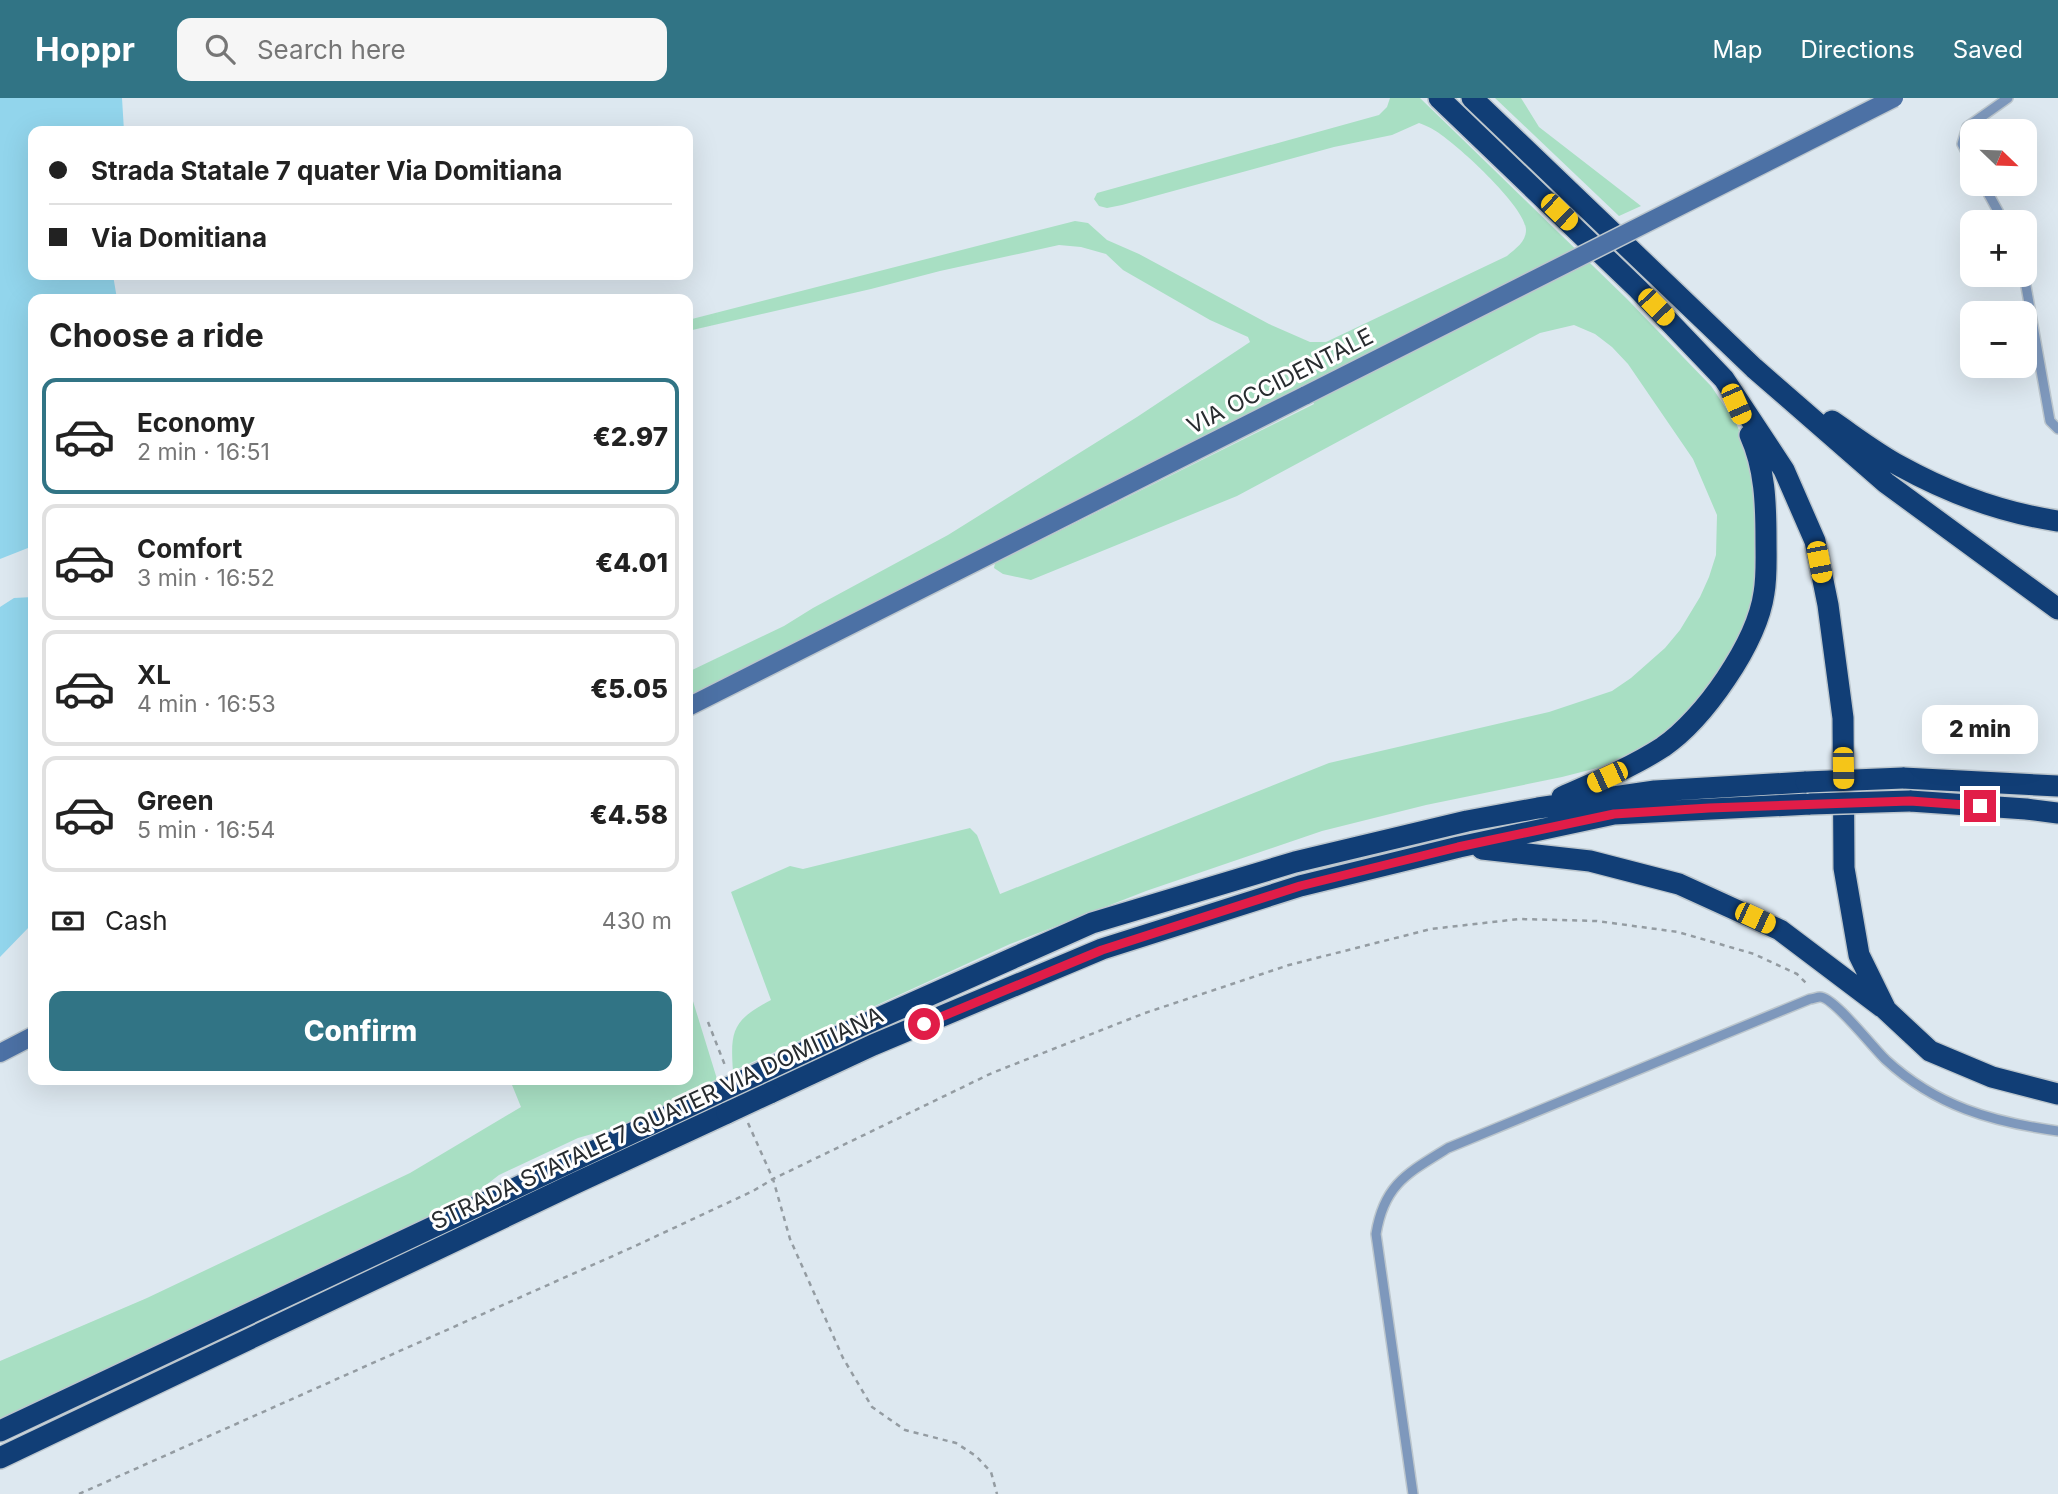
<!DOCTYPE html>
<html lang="en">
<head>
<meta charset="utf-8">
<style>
	:root { --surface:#fff; --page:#f6f6f6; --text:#222; --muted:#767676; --line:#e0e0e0; --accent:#317485 }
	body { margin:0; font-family:Inter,sans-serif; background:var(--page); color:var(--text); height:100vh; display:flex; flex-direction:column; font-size:26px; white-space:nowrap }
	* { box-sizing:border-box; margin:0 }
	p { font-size:23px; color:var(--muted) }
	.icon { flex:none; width:38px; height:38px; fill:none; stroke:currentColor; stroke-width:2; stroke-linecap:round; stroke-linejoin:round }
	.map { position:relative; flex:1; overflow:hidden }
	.panel { position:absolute; left:28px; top:196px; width:665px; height:791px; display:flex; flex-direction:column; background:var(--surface); border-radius:14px; box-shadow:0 7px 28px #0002 }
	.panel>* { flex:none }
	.hud { position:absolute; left:28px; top:28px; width:665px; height:154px; border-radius:14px; box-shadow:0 7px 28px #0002; display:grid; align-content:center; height:154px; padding:0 21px; background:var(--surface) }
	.needle { width:46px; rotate:113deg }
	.buttons { position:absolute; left:1960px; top:21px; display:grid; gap:14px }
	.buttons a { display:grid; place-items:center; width:77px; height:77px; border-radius:14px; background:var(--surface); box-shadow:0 7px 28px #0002; font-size:35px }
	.end { position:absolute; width:32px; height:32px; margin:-16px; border:9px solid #e11d48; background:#fff; box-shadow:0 0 0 4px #fff }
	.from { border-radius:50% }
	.bubble { position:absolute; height:49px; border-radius:14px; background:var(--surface); box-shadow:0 7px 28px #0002; font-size:23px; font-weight:800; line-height:49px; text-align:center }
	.car { position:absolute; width:21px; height:42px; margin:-21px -10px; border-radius:9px; box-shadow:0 0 5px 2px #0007; background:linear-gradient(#f5c518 24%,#345 0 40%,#f5c518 0 76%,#345 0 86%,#f5c518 0) }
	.hud b { display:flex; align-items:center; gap:24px; height:66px; font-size:26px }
	.hud b+b { border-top:2px solid var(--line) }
	.hud i { width:18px; height:18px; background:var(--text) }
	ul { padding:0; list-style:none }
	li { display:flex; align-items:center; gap:21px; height:116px; margin:0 14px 10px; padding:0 7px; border:4px solid var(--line); border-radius:14px }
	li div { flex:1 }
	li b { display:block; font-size:26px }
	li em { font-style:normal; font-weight:800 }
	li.selected { border-color:var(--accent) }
	li>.icon { width:63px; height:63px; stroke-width:1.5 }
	h2 { padding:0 21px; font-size:32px; line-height:84px }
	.pay { display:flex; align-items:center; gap:18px; height:77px; padding:0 21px; font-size:26px }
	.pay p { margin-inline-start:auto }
	.primary-button { display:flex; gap:14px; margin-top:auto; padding:14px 21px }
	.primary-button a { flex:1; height:80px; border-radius:14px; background:var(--accent); color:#fff; font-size:28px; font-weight:800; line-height:80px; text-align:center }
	header { display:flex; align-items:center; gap:42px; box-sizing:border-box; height:98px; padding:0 35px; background:var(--accent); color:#fff }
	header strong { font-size:33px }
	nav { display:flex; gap:38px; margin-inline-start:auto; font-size:24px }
	.search { width:490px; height:63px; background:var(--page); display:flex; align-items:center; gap:18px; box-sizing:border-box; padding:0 24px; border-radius:14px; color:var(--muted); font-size:26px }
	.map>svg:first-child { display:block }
</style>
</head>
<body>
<header>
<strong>Hoppr</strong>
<div class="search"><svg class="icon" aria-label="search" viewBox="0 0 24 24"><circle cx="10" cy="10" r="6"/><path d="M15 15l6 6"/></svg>Search here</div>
<nav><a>Map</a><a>Directions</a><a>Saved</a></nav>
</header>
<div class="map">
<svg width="2058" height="1396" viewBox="0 0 2058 1396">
	<rect width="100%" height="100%" fill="#dde8f0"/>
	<!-- green -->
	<path fill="#a8dfc3" d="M1390 0H1420L1627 201 1711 288 1736 325 1745 346 1757 382 1764 463 1744 540 1687 619 1629 659 1601 669 1562 679 1426 707 1322 733 1146 793 1010 846 733 973C730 932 733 922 771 902L731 794 790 768 803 771 970 730 977 737 1000 796 1329 665 1549 614 1612 593 1631 580 1665 550 1680 532 1700 499 1709 479 1716 457 1717 417 1693 361 1628 266 1612 249 1595 236 1574 227 1540 235 1237 398 1031 482 1003 476 994 470 995 465 1314 306 1306 286 688 603V574L784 528 813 510 948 437 1137 319 1250 244 1248 239 1210 222 1123 172 1106 156 1081 149 1059 147 940 173 871 191 688 233V222L1075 123 1088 125 1107 142 1139 156 1269 226 1310 244H1326L1507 158C1515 151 1526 144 1526 132 1526 109 1455 44 1434 32 1430 29 1424 27 1419 25L1392 37 1334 49 1122 107 1107 110 1099 108 1094 101 1097 95 1379 17 1387 9Z
		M1495 0H1521L1539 29 1641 108 1619 118Z
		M688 887 717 981 627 1026 578 1040 499 1077 473 1097 448 1111 0 1321V1263L147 1200 410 1075 521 1009 510 982H688Z"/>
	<!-- water -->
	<path fill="#92d5ec" d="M0 0H122L124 33H33V177H113L117 201H33V448L0 461Z
		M33 499V822L30 828 0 859V509L14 500Z"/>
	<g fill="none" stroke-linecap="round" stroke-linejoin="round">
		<!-- lane casing -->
		<g stroke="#bcc6cd" stroke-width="12">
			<path id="lane" d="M1972 65 1962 46 1967 29 2008 0
				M1983 86 2004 124
				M2024 177 2050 323 2058 331
				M1413 1396 1376 1136C1384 1086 1408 1075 1448 1050L1810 901C1813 901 1817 899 1820 899 1834 899 1873 950 1886 962 1936 1008 1992 1024 2058 1033"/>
		</g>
		<!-- secondary casing -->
		<g stroke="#bcc6cd" stroke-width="21">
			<path id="secondary" d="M688 609 1306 297
				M0 955 33 938"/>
		</g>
		<!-- highway casing -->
		<g stroke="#bcc6cd" stroke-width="24">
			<path id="highway" d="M1439 0 1638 191 1724 281 1784 372 1815 443 1828 507 1843 620 1844 770 1859 857 1886 912 1930 953 1992 979 2058 996
				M1472 0 1754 270 1886 385 2058 511
				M1832 323C1854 338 1876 355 1900 368 1949 395 2003 415 2058 423
				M1903 680 2058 688
				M1562 699C1596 684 1632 669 1663 649 1704 621 1757 545 1764 495 1767 478 1766 459 1766 442 1766 406 1765 370 1750 337
				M1910 703 2026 711 2058 715
				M1482 751 1590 763 1679 786 1780 832 1882 909
				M762 974 856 930 1092 825 1295 764 1467 723 1538 710 1655 693 1806 684
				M770 995 873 947 1102 851 1300 788 1459 749 1614 716 1810 706
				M0 1333 719 994
				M0 1360 576 1085 727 1015"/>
		</g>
		<!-- path -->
		<path stroke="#949ca2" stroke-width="2.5" stroke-dasharray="5 5" stroke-linecap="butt" d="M708 924 726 970
			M748 1025 773 1081 790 1141 843 1260 872 1309 905 1332 956 1345 976 1358 991 1374 997 1396
			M79 1396 633 1149 753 1093 773 1081 992 975 1145 915 1289 867 1431 831 1519 821 1597 823 1678 834 1754 856 1797 876 1808 887"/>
		<!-- lane -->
		<use href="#lane" stroke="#7e98bc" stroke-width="9"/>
		<!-- secondary -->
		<use href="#secondary" stroke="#4c71a5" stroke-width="18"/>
		<!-- highway -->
		<use href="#highway" stroke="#113e76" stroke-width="21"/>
		<!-- secondary-bridge casing -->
		<g stroke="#bcc6cd" stroke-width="21" stroke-linecap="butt">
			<path id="secondary-bridge" d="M1306 297 1894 0"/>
		</g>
		<!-- highway-bridge casing -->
		<g stroke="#bcc6cd" stroke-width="24" stroke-linecap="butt">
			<path id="highway-bridge" d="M1806 684 1903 680
				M1810 706 1910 703
				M719 994 762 974
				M727 1015 770 995"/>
		</g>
		<!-- secondary-bridge -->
		<use href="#secondary-bridge" stroke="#4c71a5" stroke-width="18"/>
		<!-- highway-bridge -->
		<use href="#highway-bridge" stroke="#113e76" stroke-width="21"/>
	</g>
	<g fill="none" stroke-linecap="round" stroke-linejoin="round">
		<!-- route -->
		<path stroke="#e11d48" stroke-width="9" d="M924 926 1102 852 1300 788 1458 749 1614 716 1709 710 1910 703 1980 708"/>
	</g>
	<g text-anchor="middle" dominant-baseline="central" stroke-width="6" stroke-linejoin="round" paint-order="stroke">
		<!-- street labels -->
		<g font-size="23" fill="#282c2f" stroke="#fff">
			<text transform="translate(1280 283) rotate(-27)">VIA OCCIDENTALE</text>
			<text transform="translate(657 1020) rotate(-25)">STRADA STATALE 7 QUATER VIA DOMITIANA</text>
		</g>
	</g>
</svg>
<div class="buttons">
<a><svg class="needle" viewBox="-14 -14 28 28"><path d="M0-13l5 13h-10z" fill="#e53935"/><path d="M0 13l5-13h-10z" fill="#767676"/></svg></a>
<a>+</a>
<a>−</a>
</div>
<i class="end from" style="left:924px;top:926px"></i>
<i class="end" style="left:1980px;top:708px"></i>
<div class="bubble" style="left:1922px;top:607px;width:116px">2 min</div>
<i class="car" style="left:1559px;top:114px;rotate:134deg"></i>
<i class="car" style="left:1656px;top:209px;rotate:136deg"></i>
<i class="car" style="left:1736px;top:306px;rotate:156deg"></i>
<i class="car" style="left:1819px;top:464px;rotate:169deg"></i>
<i class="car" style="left:1843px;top:670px;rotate:179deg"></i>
<i class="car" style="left:1607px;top:679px;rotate:245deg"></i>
<i class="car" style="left:1755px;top:820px;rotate:115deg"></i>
<div class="hud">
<b><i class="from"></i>Strada Statale 7 quater Via Domitiana</b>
<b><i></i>Via Domitiana</b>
</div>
<section class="panel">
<h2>Choose a ride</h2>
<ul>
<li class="selected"><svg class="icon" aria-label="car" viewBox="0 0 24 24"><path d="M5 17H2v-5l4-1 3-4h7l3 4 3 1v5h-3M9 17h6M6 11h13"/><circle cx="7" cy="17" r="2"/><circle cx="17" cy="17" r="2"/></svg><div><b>Economy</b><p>2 min · 16:51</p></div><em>€2.97</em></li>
<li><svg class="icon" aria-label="car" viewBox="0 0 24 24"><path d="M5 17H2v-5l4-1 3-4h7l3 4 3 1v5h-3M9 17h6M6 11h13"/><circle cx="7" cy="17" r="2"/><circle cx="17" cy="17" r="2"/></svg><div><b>Comfort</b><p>3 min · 16:52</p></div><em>€4.01</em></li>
<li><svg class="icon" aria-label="car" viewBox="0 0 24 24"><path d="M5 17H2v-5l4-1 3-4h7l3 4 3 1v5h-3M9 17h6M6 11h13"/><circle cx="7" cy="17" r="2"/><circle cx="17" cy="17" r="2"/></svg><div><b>XL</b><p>4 min · 16:53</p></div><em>€5.05</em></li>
<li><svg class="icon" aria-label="car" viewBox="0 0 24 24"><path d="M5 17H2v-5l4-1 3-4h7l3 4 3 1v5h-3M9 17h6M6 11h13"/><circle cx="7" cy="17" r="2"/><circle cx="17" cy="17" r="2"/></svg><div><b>Green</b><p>5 min · 16:54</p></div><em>€4.58</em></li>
</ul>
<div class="pay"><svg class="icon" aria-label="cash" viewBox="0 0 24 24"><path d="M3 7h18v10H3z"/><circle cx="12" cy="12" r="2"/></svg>Cash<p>430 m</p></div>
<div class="primary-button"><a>Confirm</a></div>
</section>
</div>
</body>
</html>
